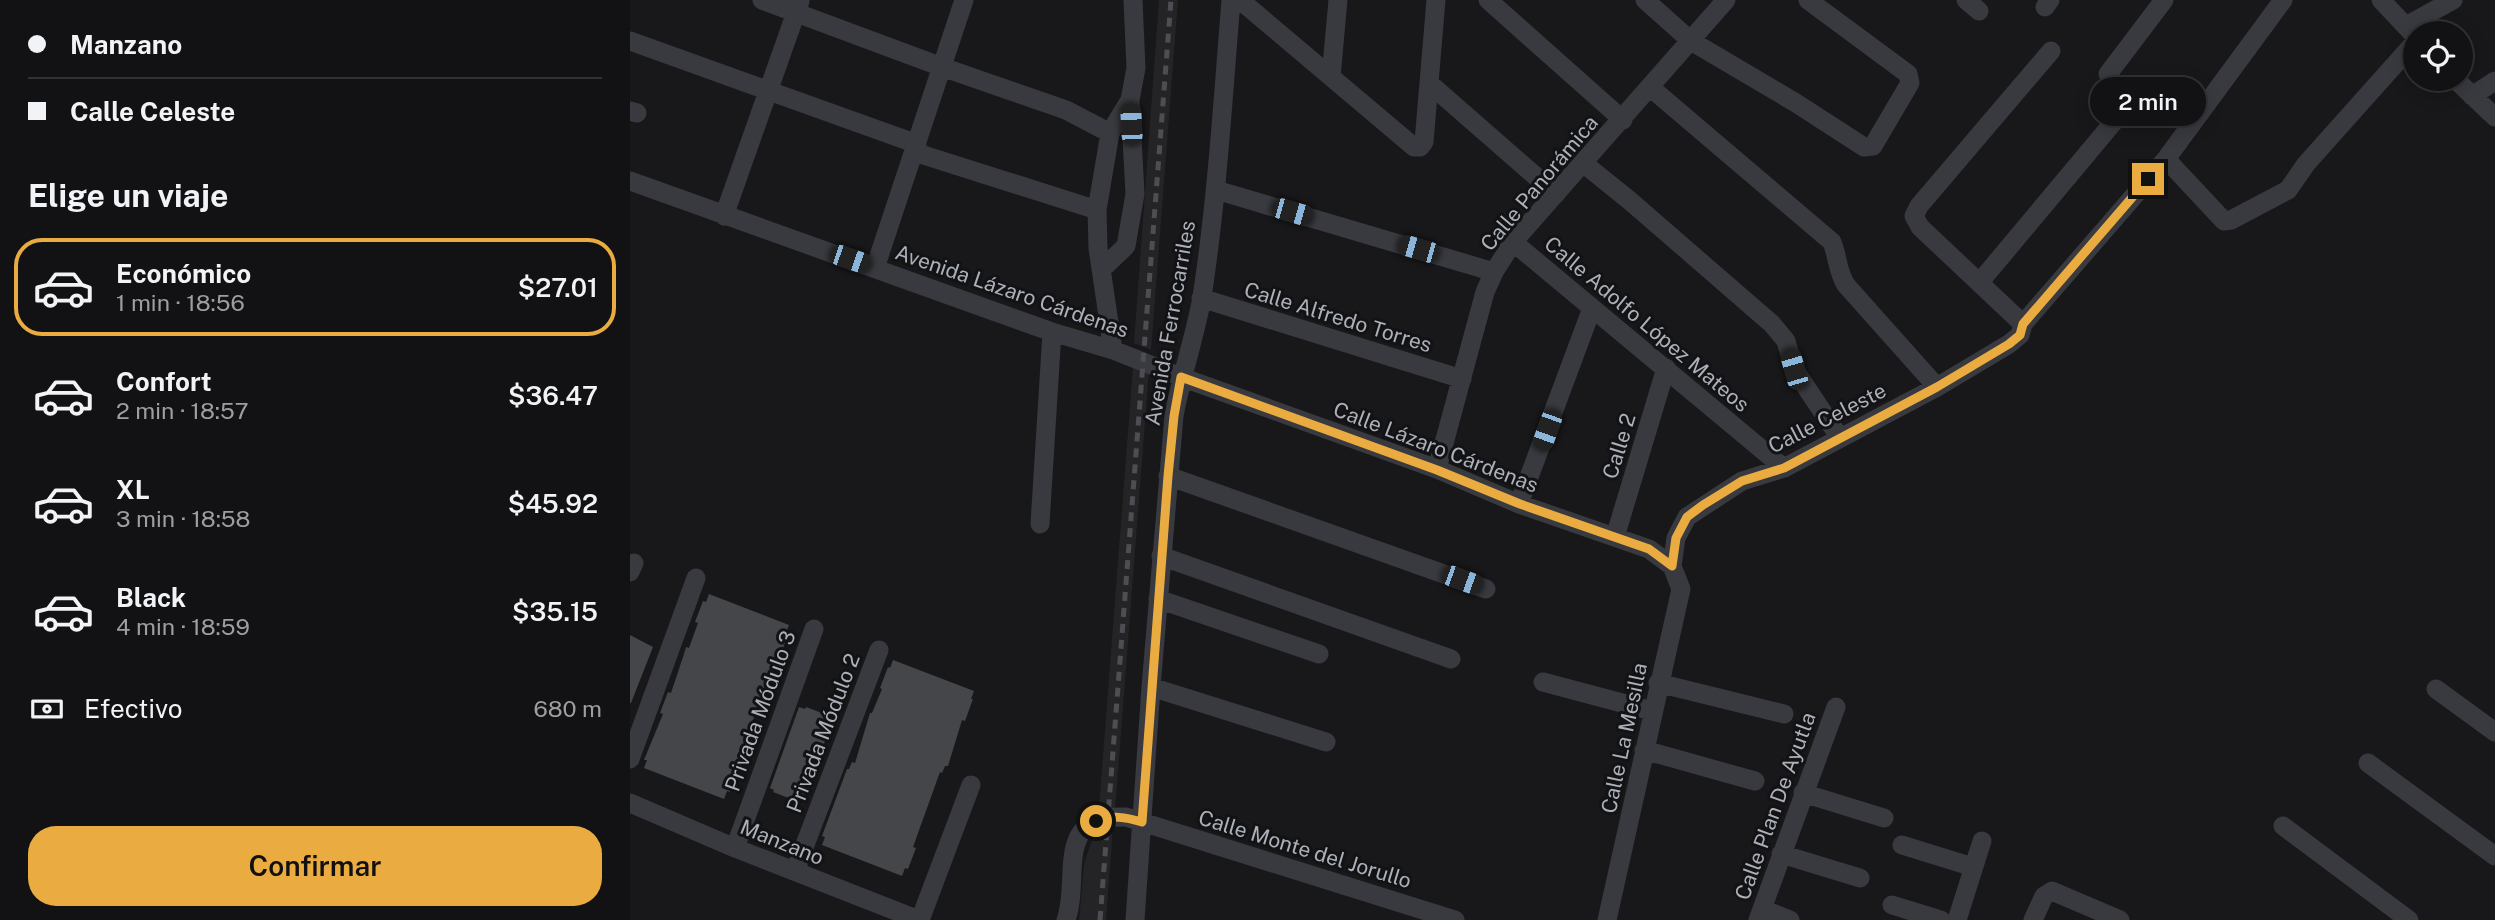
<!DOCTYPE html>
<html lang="es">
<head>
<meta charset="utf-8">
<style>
	:root { --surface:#121214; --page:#1f2022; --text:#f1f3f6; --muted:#9c9ea0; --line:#313234; --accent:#eaac40 }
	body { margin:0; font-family:"Public Sans",sans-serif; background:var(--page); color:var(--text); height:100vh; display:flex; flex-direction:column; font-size:26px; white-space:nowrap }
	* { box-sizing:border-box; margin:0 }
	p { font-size:23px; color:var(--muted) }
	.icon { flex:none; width:38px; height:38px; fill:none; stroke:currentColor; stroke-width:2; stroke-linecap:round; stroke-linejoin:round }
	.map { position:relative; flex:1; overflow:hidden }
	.details { display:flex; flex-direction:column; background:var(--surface); width:630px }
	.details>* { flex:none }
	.guide { display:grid; align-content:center; height:154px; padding:0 28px; background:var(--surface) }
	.controls { position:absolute; left:1773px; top:21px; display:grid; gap:14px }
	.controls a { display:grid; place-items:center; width:70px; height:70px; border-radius:50%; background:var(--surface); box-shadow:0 4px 18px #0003,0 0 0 2px var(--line); font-size:35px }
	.end { position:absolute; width:32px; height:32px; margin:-16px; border:9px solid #eaac40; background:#111; box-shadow:0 0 0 4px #111 }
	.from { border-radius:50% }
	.bubble { position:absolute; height:49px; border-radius:24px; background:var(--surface); box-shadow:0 4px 18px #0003,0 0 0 2px var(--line); font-size:23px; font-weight:600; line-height:49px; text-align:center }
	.car { position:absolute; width:21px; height:42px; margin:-21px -10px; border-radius:9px; box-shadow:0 0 5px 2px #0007; background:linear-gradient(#222 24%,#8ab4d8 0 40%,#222 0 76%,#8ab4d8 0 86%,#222 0) }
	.guide b { display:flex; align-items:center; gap:24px; height:66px; font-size:26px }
	.guide b+b { border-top:2px solid var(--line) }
	.guide i { width:18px; height:18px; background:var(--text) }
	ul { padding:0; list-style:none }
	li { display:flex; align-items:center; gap:21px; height:98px; margin:0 14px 10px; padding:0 14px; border:4px solid transparent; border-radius:28px }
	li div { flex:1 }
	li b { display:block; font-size:26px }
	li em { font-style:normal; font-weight:600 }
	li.selected { border-color:var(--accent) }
	li>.icon { width:63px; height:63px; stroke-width:1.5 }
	h2 { padding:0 28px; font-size:32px; line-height:84px }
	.pay { display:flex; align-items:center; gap:18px; height:77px; padding:0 28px; font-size:26px }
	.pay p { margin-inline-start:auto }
	.action { display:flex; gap:14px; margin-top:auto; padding:14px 28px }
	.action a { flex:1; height:80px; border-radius:28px; background:var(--accent); color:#111; font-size:28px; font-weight:600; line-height:80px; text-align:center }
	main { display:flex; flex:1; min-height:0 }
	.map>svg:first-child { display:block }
</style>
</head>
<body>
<main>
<section class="details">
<div class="guide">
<b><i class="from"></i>Manzano</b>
<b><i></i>Calle Celeste</b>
</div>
<h2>Elige un viaje</h2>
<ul>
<li class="selected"><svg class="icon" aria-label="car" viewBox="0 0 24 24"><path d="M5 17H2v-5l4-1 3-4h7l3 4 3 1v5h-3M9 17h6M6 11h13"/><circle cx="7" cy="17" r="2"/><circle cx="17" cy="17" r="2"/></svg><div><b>Económico</b><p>1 min · 18:56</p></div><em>$27.01</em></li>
<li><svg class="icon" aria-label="car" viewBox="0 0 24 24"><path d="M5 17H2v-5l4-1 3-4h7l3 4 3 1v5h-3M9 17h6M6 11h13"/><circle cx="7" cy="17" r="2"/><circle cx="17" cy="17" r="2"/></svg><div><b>Confort</b><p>2 min · 18:57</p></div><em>$36.47</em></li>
<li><svg class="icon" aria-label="car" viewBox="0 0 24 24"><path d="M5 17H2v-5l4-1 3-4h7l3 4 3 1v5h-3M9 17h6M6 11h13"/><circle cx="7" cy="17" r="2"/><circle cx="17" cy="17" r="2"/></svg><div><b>XL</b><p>3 min · 18:58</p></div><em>$45.92</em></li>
<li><svg class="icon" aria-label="car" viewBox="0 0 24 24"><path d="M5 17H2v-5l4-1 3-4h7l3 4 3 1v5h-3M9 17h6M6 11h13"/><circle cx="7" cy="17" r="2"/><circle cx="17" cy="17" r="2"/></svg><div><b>Black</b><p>4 min · 18:59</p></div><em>$35.15</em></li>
</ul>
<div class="pay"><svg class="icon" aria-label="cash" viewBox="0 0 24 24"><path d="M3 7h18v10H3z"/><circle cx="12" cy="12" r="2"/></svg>Efectivo<p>680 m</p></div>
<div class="action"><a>Confirmar</a></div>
</section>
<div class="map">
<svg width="1865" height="920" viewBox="0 0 1865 920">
	<rect width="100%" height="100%" fill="#18181a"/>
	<!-- built -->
	<path fill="#242427" d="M529 0H548L521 350 504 343Z
		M503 367 519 370 485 810 469 808Z
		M468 822 483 825 476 920H449L454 864Z"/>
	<!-- building -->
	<path fill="#45464a" d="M79 594 159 625 156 633H158L151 655 148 654 139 678 141 679 121 724H123L105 770 108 771 100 792 97 791 94 799 14 768 17 760H14L33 714 30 713 38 692 41 693 54 654 56 647 59 648 68 623 65 622 73 601 76 602Z
		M0 635 23 647 1 703H0Z
		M263 660 344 691 341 699H343L335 721 332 720 318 766H315L312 773 310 772 283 847 286 848 278 869 275 868 272 876 192 845 195 837 192 836 217 769H219L222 762 225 763 240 713H242L252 689 250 688 258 667 260 668Z
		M169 707 175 709 176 707 197 715 196 717 203 720 172 801 165 798 164 800 143 792 144 790 140 788Z"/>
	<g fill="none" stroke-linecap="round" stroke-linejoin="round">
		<!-- minor -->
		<path stroke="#393a3f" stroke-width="19" d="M132 0 312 67 436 110 480 133
			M610 0 784 147H790L794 142 806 0
			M858 0 993 120
			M1015 0 1061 41 1166 103 1234 147 1243 146 1280 83 1278 74 1178 0
			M1336 0 1349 11
			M1751 0 1784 35
			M1415 7 1420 0
			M1776 26 1823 0
			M0 41 287 144
			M1478 74 1534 0
			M701 77 708 0
			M1825 79 1865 117
			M800 84 926 194
			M1021 88 1202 242C1208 257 1207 271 1216 285L1307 387
			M1842 96 1865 81
			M0 111 7 113
			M284 152 467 210
			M1536 159 1594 221 1601 220 1658 190 1676 164 1785 42
			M953 163 999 200 1142 324 1156 341 1164 369 1210 438
			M0 181 422 332 483 350 551 377 807 469 889 504 1019 549 1042 566
			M586 190 864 272
			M94 216 170 1
			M883 242 1154 468
			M245 268 334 0
			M471 270 496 246 505 194 500 100
			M1349 283 1487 118
			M571 298 832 379
			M1393 324 1290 227 1284 216 1289 206 1421 51
			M483 350 468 248 467 210 480 133 500 100 506 68 503 0
			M807 469 855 292 864 272 883 242 1096 0
			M538 476 856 589
			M889 504 962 308
			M410 524 422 332
			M985 537 1036 368
			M531 556 821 659
			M0 572 4 563
			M528 599 689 654
			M913 682 1022 711
			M1028 683 1154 714
			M521 687 696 742
			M1806 689 1865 732
			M1014 750 1125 781
			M0 759 66 578
			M1738 763 1865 856
			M1173 793 1254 818
			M0 803 105 848 289 920
			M1653 826 1779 920
			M1272 845 1343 867
			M105 848 184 629
			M1151 854 1230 878
			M165 871 249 650
			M1262 905 1311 920
			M1132 909 1160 920
			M290 920 341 785
			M436 920C451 879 422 814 496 817L825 920
			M505 920 521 687 544 416C551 376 565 337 572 297 587 199 593 99 601 0
			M977 920 1051 589 1042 566 1046 538 1057 517 1112 481 1154 468 1307 387 1379 344 1390 335 1393 324 1536 159 1653 0
			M1128 920 1206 707
			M1327 920 1352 841
			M1403 920 1414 896 1422 891 1490 920"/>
		<!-- rail -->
		<path stroke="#4c4e54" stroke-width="5" stroke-dasharray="9 7" stroke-linecap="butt" d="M470 920 541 0"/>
	</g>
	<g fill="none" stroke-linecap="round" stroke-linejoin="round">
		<!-- route -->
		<path stroke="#eaac40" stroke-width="9" d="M466 821C483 815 495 817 512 822L538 476 544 416 551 377 807 470 890 504 1019 549 1042 566 1046 538 1057 517 1073 505 1112 481 1154 468 1307 387 1379 344 1390 335 1393 324 1518 179"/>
	</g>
	<g text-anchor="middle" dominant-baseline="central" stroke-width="6" stroke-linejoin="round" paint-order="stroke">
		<!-- street labels -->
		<g font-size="21" fill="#abb0b9" stroke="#131315">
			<text transform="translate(909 183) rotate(-50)">Calle Panorámica</text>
			<text transform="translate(382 291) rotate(19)">Avenida Lázaro Cárdenas</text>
			<text transform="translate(708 317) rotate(17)">Calle Alfredo Torres</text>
			<text transform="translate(540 323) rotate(-80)">Avenida Ferrocarriles</text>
			<text transform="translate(1017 324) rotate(40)">Calle Adolfo López Mateos</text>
			<text transform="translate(1197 418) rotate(-27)">Calle Celeste</text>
			<text transform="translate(989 446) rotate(-73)">Calle 2</text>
			<text transform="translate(806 447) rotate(21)">Calle Lázaro Cárdenas</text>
			<text transform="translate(130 711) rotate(-70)">Privada Módulo 3</text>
			<text transform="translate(193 733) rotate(-69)">Privada Módulo 2</text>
			<text transform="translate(994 738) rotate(-78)">Calle La Mesilla</text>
			<text transform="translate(1145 806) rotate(-70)">Calle Plan De Ayutla</text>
			<text transform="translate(152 842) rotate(22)">Manzano</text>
			<text transform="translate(675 849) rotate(17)">Calle Monte del Jorullo</text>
		</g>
	</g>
</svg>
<div class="controls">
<a><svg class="icon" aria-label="locate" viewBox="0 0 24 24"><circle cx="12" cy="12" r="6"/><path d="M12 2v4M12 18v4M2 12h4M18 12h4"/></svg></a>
</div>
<i class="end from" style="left:466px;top:821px"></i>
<i class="end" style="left:1518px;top:179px"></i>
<div class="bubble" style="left:1460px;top:77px;width:116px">2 min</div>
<i class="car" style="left:501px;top:124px;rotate:357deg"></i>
<i class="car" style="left:662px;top:212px;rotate:106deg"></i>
<i class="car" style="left:788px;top:249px;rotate:286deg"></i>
<i class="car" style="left:220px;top:259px;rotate:109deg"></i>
<i class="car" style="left:1164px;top:369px;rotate:344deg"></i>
<i class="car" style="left:917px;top:430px;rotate:200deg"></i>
<i class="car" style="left:832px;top:580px;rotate:110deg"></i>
</div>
</main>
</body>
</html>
